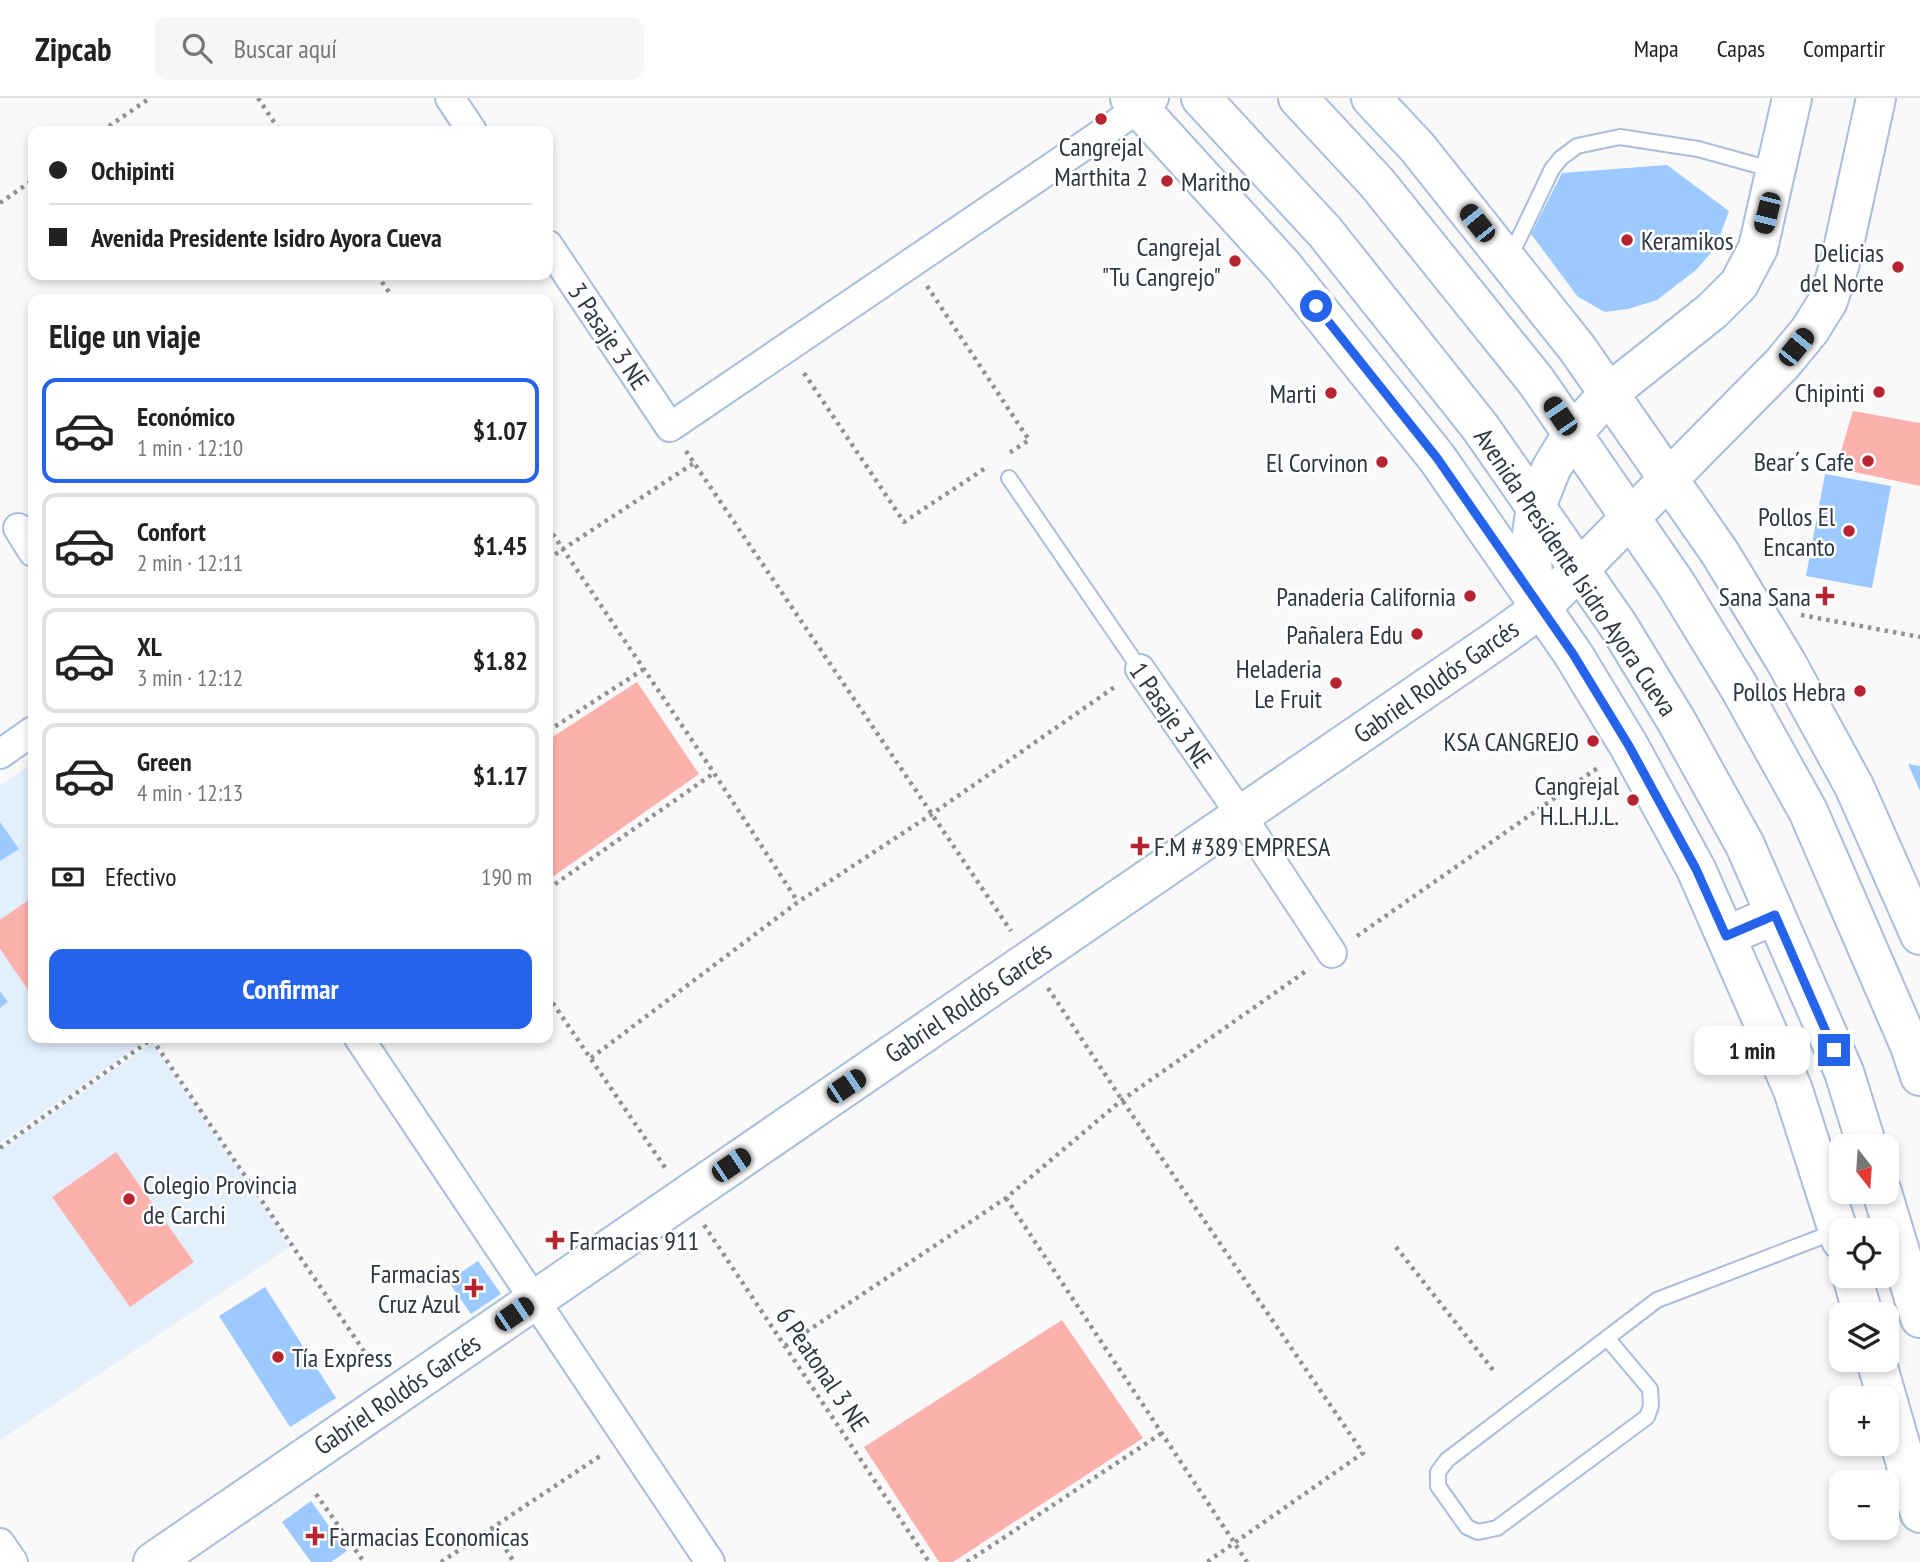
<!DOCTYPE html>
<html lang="es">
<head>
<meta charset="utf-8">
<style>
	:root { --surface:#fff; --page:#f6f6f6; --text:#222; --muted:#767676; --line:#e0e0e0; --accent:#2563eb }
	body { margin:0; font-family:"PT Sans Narrow",sans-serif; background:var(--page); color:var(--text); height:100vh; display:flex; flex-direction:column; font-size:26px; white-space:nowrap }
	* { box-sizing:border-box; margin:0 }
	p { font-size:23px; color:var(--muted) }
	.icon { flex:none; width:38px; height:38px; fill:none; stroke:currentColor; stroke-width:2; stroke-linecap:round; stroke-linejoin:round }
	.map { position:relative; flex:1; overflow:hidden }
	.drawer { position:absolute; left:28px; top:196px; width:525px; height:749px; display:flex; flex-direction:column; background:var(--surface); border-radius:14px; box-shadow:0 4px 10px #0003 }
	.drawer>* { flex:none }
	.banner { position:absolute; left:28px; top:28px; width:525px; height:154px; border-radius:14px; box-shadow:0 4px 10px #0003; display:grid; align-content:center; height:154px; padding:0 21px; background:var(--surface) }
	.needle { width:46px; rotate:163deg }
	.buttons { position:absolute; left:1829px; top:1036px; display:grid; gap:14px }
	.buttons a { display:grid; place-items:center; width:70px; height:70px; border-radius:14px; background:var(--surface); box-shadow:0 4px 10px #0003; font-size:35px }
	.end { position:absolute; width:32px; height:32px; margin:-16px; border:9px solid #2563eb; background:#fff; box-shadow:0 0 0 4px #fff }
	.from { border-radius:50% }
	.bubble { position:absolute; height:49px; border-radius:14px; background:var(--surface); box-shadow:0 4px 10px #0003; font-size:23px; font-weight:800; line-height:49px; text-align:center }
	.car { position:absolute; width:21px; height:42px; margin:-21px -10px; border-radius:9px; box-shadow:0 0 5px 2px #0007; background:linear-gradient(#222 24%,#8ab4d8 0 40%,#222 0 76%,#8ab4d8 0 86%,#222 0) }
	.banner b { display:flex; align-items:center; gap:24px; height:66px; font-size:26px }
	.banner b+b { border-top:2px solid var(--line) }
	.banner i { width:18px; height:18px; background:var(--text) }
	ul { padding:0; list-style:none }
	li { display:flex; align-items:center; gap:21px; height:105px; margin:0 14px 10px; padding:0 7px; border:4px solid var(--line); border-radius:14px }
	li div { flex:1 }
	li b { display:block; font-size:26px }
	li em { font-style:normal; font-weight:800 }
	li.on { border-color:var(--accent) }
	li>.icon { width:63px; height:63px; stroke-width:1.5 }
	h2 { padding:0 21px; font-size:32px; line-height:84px }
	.pay { display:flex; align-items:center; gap:18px; height:77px; padding:0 21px; font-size:26px }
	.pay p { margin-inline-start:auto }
	.primary-button { display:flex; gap:14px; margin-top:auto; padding:14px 21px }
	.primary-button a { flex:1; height:80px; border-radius:14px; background:var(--accent); color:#fff; font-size:28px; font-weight:800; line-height:80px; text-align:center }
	header { display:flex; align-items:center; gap:42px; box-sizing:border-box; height:98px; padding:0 35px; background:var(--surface); border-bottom:2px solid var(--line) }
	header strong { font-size:33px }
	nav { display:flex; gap:38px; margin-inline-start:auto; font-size:24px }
	.search { width:490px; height:63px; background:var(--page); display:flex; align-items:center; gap:18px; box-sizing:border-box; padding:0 24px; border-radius:14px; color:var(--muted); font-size:26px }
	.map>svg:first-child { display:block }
</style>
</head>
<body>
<header>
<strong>Zipcab</strong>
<div class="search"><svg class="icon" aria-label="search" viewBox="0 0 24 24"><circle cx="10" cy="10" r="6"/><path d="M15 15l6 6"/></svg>Buscar aquí</div>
<nav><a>Mapa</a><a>Capas</a><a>Compartir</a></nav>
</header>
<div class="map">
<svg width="1920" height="1464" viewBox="0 0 1920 1464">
	<rect width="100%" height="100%" fill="#f9f9f9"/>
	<!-- built -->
	<path fill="#e4effd" d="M33 664V940H149L0 1045V688Z
		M152 945 290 1149 0 1342V1053Z"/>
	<!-- green -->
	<path fill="#fcb1ad" d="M1853 313 1920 325V388L1836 370Z
		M637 584 699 676 548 782V642Z
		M33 799V899L0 851V822Z
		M116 1054 194 1164 130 1209 52 1099Z
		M1062 1222 1143 1340 953 1464H939L864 1349Z"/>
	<!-- building -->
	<path fill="#9cc9ff" d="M1667 67 1729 113 1716 149 1696 172 1657 202 1628 211 1605 214 1578 199 1531 136 1562 75Z
		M1825 376 1891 388 1872 490 1806 478Z
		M1908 666 1920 668V693Z
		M0 724 19 751 0 763Z
		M0 893 8 904 0 910Z
		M478 1163 501 1196 471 1216 448 1183Z
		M265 1189 336 1300 290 1329 219 1218Z
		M311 1403 347 1453 331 1464H311L282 1424Z"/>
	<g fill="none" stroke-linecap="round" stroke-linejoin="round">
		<!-- lane casing -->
		<g stroke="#a8beda" stroke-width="18">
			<path id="lane" d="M1510 159 1552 71 1561 60 1577 48 1620 39 1698 51 1774 72
				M1009 380 1140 571
				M1607 1240 1650 1291 1651 1308 1647 1319 1497 1430 1478 1434 1467 1429 1438 1388V1374L1447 1362 1657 1202 1837 1133"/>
		</g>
		<!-- street casing -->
		<g stroke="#a8beda" stroke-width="32">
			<path id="street" d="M450 0 472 33
				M548 147 670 329 1154 0
				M18 430 33 454
				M1140 571 1241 717 1332 855
				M0 656 33 633
				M359 940 710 1464
				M0 1445 13 1464"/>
		</g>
		<!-- secondary casing -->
		<g stroke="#a8beda" stroke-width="42">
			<path id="secondary" d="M1130 0 1283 168 1437 360 1573 556 1629 648 1696 771 1793 992 1841 1142
				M1371 0 1417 49 1577 250 1720 455 1786 564 1854 688 1920 837
				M1539 501 1533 478 1531 442 1536 409 1551 371 1572 336 1609 295 1712 213 1739 186 1758 150 1792 0
				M1852 1178 1863 1216
				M1876 1262 1920 1415
				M153 1464 1498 541 1541 510 1782 266 1810 232 1828 203 1840 165 1876 0"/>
		</g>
		<!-- primary casing -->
		<g stroke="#a8beda" stroke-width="42">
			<path id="primary" d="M1201 0 1325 134 1480 329 1618 527 1677 624 1745 747 1844 974 1867 1048
				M1298 0 1377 85 1536 283 1676 486 1739 589 1808 713 1910 948 1920 978
				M1726 838 1775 817
				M1882 1094 1920 1220"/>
		</g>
		<!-- path -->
		<path stroke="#8e9399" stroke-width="4.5" stroke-dasharray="3.5 5" stroke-linecap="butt" d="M258 0 280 33
			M102 33 150 0
			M0 105 33 82
			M377 177 394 201
			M927 188 1029 342 1006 357
			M384 201 390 197
			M804 275 904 424 987 369
			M686 353 1011 833
			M548 429 714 675 798 804
			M548 461 694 365
			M1801 517 1920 539
			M548 633 644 571
			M548 791 714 675
			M1357 838 1599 669
			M1048 890 1122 1002 1363 1355 1207 1464
			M548 898 666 1071
			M152 941 374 1268
			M591 960 798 804 932 716 1116 588
			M0 1050 153 940
			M1006 1100 1247 1464
			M704 1127 929 1464
			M1396 1149 1493 1272
			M785 1248 1006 1100 1122 1002 1309 871
			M316 1396 364 1464
			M492 1430 514 1464
			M441 1464 603 1356
			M967 1464 1162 1335"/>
		<!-- lane -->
		<use href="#lane" stroke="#fff" stroke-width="14"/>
		<!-- street -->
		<use href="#street" stroke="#fff" stroke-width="28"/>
		<!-- secondary -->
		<use href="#secondary" stroke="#fff" stroke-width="38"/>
		<!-- primary -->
		<use href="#primary" stroke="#fff" stroke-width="38"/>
	</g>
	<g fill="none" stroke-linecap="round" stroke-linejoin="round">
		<!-- route -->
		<path stroke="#2563eb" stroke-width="9" d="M1316 208 1437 360 1573 556 1629 648 1696 771 1726 838 1775 817 1834 952"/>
	</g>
	<!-- markers -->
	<g fill="#b52430" stroke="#fff" stroke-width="2.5">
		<circle cx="1101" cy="21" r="7"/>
		<circle cx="1167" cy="83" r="7"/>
		<circle cx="1627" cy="142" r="7"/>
		<circle cx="1235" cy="163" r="7"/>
		<circle cx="1898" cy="169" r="7"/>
		<circle cx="1879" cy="294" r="7"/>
		<circle cx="1331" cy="295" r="7"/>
		<circle cx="1868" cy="363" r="7"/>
		<circle cx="1382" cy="364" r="7"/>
		<circle cx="1849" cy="433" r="7"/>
		<circle cx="1470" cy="498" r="7"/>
		<path d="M1821.5 487.5h7v7h7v7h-7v7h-7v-7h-7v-7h7z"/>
		<circle cx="1417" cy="536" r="7"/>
		<circle cx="1336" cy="585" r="7"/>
		<circle cx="1860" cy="593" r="7"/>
		<circle cx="1593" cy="643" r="7"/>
		<circle cx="1633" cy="702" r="7"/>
		<path d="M1136.5 737.5h7v7h7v7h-7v7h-7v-7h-7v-7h7z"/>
		<circle cx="129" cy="1101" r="7"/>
		<path d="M551.5 1131.5h7v7h7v7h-7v7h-7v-7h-7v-7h7z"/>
		<path d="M470.5 1179.5h7v7h7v7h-7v7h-7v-7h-7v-7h7z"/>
		<circle cx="278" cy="1259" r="7"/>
		<path d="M311.5 1427.5h7v7h7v7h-7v7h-7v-7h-7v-7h7z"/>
	</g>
	<g text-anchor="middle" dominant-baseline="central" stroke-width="5" stroke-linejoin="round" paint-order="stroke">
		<!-- poi labels -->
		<g font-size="26" fill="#2e3742" stroke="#fff" text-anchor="end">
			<text x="1101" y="48" text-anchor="middle">Cangrejal<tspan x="1101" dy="30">Marthita 2</tspan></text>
			<text x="1181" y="83" text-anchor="start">Maritho</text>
			<text x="1641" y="142" text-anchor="start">Keramikos</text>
			<text x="1221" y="148">Cangrejal<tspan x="1221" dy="30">"Tu Cangrejo"</tspan></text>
			<text x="1884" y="154">Delicias<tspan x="1884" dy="30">del Norte</tspan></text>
			<text x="1865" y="294">Chipinti</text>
			<text x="1317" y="295">Marti</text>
			<text x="1854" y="363">Bear´s Cafe</text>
			<text x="1368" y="364">El Corvinon</text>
			<text x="1835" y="418">Pollos El<tspan x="1835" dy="30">Encanto</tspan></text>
			<text x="1456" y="498">Panaderia California</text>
			<text x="1811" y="498">Sana Sana</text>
			<text x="1403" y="536">Pañalera Edu</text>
			<text x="1322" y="570">Heladeria<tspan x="1322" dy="30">Le Fruit</tspan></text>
			<text x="1846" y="593">Pollos Hebra</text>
			<text x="1579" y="643">KSA CANGREJO</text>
			<text x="1619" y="687">Cangrejal<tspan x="1619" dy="30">H.L.H.J.L.</tspan></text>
			<text x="1154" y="748" text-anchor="start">F.M #389 EMPRESA</text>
			<text x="143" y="1086" text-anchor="start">Colegio Provincia<tspan x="143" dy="30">de Carchi</tspan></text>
			<text x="569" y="1142" text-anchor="start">Farmacias 911</text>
			<text x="460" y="1175">Farmacias<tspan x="460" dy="30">Cruz Azul</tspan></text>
			<text x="292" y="1259" text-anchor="start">Tía Express</text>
			<text x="329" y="1438" text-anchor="start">Farmacias Economicas</text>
		</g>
		<!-- street labels -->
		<g font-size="26" fill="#2e3742" stroke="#fff">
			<text transform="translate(609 238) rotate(56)">3 Pasaje 3 NE</text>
			<text transform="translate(1576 474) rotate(56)">Avenida Presidente Isidro Ayora Cueva</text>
			<text transform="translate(1436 583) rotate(-35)">Gabriel Roldós Garcés</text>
			<text transform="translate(1171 617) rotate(55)">1 Pasaje 3 NE</text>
			<text transform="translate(968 904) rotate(-34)">Gabriel Roldós Garcés</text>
			<text transform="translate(823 1271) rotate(56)">6 Peatonal 3 NE</text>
			<text transform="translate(397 1296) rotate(-34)">Gabriel Roldós Garcés</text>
		</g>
	</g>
</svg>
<div class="buttons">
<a><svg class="needle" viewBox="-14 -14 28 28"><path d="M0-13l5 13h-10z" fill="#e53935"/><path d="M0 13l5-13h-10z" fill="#767676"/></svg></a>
<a><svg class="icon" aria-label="locate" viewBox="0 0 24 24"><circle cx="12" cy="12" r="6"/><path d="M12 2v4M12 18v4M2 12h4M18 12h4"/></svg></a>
<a><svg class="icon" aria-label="layers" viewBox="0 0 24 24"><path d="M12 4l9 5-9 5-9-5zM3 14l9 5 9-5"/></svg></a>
<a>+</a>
<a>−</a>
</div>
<i class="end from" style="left:1316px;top:208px"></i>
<i class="end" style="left:1834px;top:952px"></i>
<div class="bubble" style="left:1694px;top:928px;width:116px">1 min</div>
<i class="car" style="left:1767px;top:115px;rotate:194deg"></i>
<i class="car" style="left:1477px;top:125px;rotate:321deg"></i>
<i class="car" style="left:1796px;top:249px;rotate:39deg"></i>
<i class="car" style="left:1560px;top:318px;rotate:326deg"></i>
<i class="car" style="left:846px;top:988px;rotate:56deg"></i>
<i class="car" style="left:731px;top:1067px;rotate:56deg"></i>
<i class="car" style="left:514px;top:1216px;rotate:56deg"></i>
<div class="banner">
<b><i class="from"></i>Ochipinti</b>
<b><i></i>Avenida Presidente Isidro Ayora Cueva</b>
</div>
<section class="drawer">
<h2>Elige un viaje</h2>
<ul>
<li class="on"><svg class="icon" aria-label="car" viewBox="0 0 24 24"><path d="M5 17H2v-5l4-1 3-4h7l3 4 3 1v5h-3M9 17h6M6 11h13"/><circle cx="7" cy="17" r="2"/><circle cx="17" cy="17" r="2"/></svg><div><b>Económico</b><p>1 min · 12:10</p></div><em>$1.07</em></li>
<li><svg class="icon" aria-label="car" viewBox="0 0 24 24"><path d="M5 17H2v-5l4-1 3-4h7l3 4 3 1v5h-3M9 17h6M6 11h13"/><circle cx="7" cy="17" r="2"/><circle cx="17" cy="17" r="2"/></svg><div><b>Confort</b><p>2 min · 12:11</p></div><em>$1.45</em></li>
<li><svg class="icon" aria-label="car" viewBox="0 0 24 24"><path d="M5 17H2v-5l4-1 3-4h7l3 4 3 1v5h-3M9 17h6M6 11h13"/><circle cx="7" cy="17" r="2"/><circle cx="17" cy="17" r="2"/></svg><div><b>XL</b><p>3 min · 12:12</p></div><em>$1.82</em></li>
<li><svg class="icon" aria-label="car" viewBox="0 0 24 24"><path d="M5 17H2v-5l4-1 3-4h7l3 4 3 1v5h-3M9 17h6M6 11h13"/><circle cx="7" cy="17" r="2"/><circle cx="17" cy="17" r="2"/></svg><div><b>Green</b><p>4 min · 12:13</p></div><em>$1.17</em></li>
</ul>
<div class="pay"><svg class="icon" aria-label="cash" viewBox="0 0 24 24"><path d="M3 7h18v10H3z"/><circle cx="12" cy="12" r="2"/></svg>Efectivo<p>190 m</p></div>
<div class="primary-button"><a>Confirmar</a></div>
</section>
</div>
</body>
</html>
